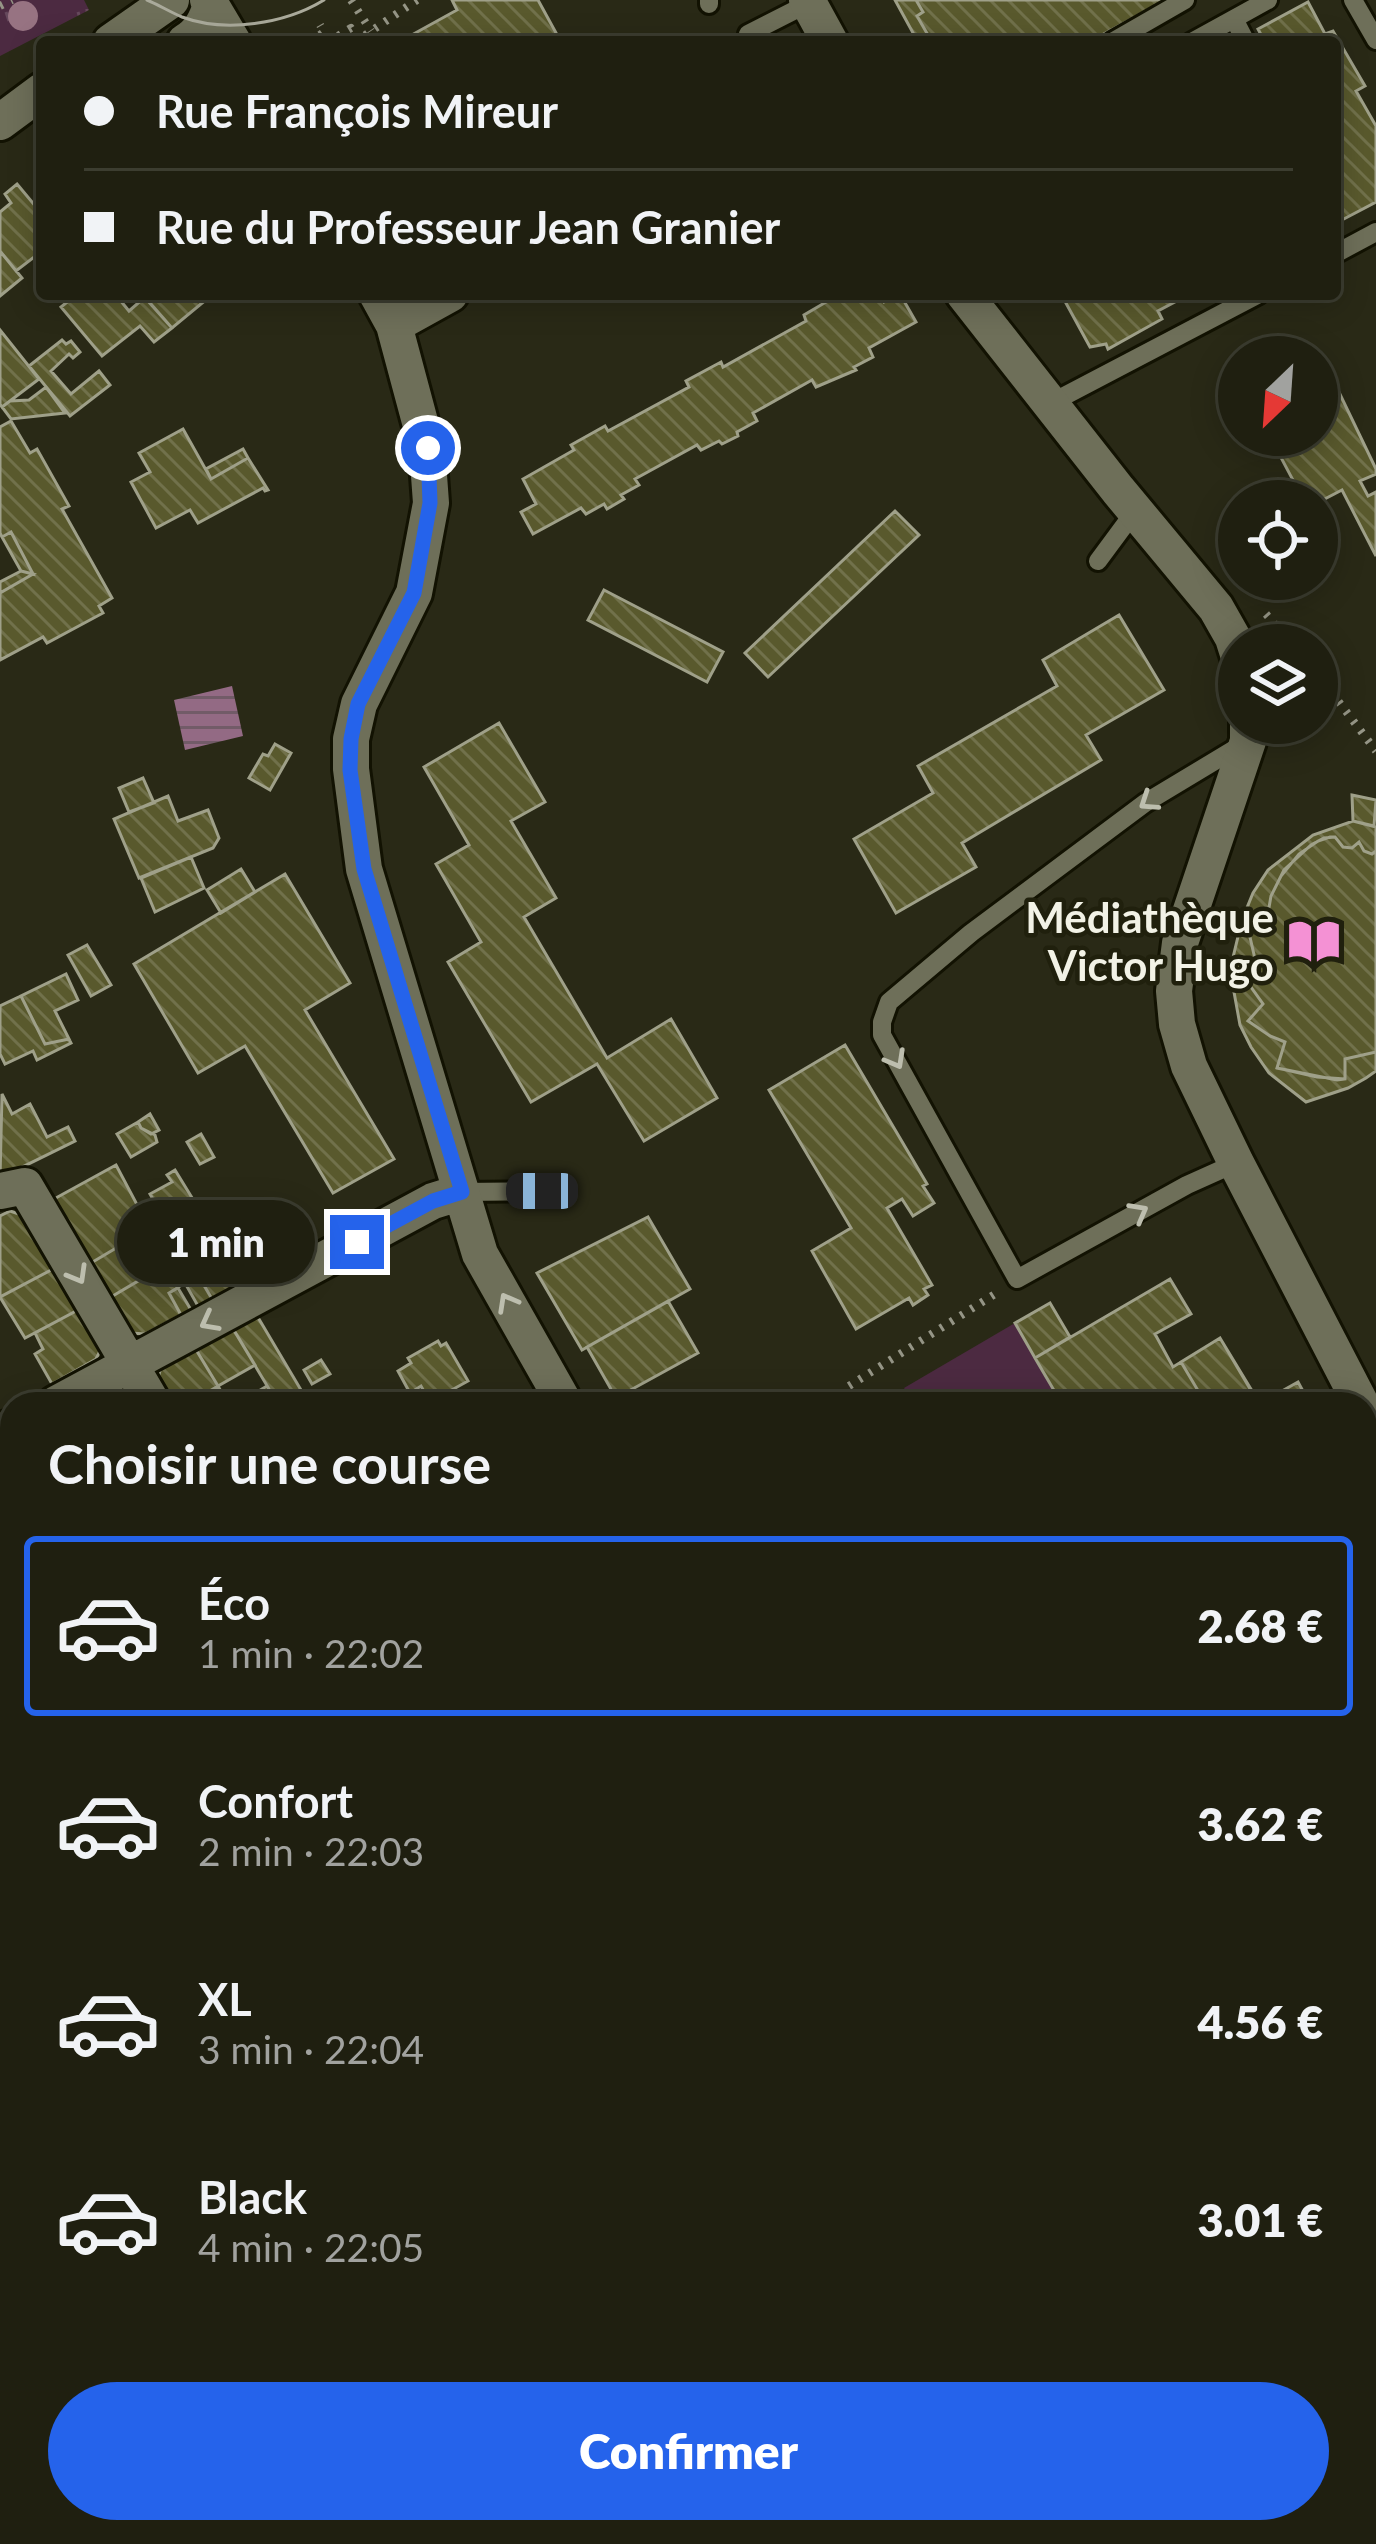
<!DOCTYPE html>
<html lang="fr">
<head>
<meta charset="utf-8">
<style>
	:root { --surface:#1f1f10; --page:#2c2c1e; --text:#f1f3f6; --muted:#a1a29f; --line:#3c3d30; --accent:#2563eb }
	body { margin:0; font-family:Lato,sans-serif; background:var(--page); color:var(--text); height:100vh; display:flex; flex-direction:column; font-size:45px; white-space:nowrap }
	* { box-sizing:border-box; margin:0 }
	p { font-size:39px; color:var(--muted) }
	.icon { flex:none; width:66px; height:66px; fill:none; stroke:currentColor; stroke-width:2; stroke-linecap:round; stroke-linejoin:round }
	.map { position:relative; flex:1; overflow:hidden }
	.drawer { position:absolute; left:0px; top:1392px; width:1377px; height:1152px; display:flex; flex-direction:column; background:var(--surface); border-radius:36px 36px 0 0; box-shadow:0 6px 30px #0003,0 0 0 3px var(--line) }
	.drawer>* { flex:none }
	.guide { position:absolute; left:36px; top:36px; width:1305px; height:264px; border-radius:12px; box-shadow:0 6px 30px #0003,0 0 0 3px var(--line); display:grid; align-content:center; height:264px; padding:0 48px; background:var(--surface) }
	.needle { width:78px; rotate:205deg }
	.buttons { position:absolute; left:1218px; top:336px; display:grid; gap:24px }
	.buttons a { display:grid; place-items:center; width:120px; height:120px; border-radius:50%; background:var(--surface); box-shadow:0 6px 30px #0003,0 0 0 3px var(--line); font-size:60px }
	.end { position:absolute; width:54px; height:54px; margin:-27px; border:15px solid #2563eb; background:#fff; box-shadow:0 0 0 6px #fff }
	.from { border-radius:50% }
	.bubble { position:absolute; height:84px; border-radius:42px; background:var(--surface); box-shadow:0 6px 30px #0003,0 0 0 3px var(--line); font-size:39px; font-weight:800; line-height:84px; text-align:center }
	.car { position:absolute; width:36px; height:72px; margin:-36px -18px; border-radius:15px; box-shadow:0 0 9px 3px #0007; background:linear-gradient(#222 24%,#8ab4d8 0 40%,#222 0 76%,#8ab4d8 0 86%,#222 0) }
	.guide b { display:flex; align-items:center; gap:42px; height:114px; font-size:45px }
	.guide b+b { border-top:3px solid var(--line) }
	.guide i { width:30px; height:30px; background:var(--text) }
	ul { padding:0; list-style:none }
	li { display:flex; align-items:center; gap:36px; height:180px; margin:0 24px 18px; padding:0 24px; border:6px solid transparent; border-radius:12px }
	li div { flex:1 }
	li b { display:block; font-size:45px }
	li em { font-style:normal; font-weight:800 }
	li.on { border-color:var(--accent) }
	li>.icon { width:108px; height:108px; stroke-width:1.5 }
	h2 { padding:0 48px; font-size:54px; line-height:144px }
	.cta { display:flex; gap:24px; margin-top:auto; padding:24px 48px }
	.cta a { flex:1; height:138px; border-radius:72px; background:var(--accent); color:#fff; font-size:48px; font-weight:800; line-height:138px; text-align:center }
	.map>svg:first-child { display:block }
</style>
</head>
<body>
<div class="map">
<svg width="1376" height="2544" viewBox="0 0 1376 2544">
	<defs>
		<pattern id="park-tufts" width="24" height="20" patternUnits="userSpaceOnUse" patternTransform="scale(3)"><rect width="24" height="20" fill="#4c2a41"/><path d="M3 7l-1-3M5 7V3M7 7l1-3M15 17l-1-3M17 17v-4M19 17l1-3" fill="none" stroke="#66495c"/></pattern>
		<pattern id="water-rules" width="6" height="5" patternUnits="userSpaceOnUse" patternTransform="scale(3)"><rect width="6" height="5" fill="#936a84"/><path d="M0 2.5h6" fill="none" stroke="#725b68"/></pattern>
		<pattern id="building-back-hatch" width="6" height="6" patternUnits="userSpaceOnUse" patternTransform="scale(3)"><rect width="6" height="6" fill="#59592d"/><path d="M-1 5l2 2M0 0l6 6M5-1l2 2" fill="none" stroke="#71714b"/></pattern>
	</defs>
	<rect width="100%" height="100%" fill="#292916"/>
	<!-- grass -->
	<path fill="#4c2a41" d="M1015 1323 1062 1404H914L904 1388Z"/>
	<!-- park -->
	<path fill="url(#park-tufts)" d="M0 0H84L89 10 0 56Z"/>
	<!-- water -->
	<path fill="url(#water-rules)" d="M232 686 243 736 185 750 174 700Z"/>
	<!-- building -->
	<path fill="url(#building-back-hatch)" stroke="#9fa089" stroke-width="3" d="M452 0H538L561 42H399L457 10Z
		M895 0H916L923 12 917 16 932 42H918Z
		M916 0H1166L1089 42H932L917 16 923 12Z
		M1308 2 1325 34 1333 31 1365 86 1356 91 1376 126V202L1340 221 1335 216V42H1265L1258 29Z
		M17 184 42 214V251L16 271 0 251V212L11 203 5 194Z
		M0 251 22 278 0 296Z
		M77 294H115L129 311 145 297 172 328 154 342 140 326 102 356 61 307Z
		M153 294H203L207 299 172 328 147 300Z
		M854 294H880L884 302 900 294 916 322 869 348 873 357 854 367 856 370 816 387 812 380 753 413 757 421 737 432 738 436 722 444 719 441 701 450 697 445 635 479 639 485 621 495 624 499 607 509 604 504 586 514 581 508 533 534 521 512 536 504 523 479 574 450 571 445 605 426 608 431 689 387 686 381 721 362 723 367 806 321 804 315 838 295 841 301Z
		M1061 294H1190L1158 311 1162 319 1108 349 1106 344 1090 347Z
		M0 330 39 379 2 407 0 404Z
		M62 340 66 344 71 341 80 352 73 358 69 354 51 371 71 394 99 371 110 385 70 416 29 366Z
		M1336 386 1376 469V474L1360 481 1368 496 1376 492V556L1342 490 1317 503 1304 501 1269 435H1317V395Z
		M46 387 65 413 11 419 2 407 10 401 29 400Z
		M11 421 30 453 37 449 69 506 62 509 112 598 99 606 103 613 47 643 43 637 0 660V593L33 574 11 532 2 537 0 533V427Z
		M183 429 211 479 248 458 268 490 265 491 263 488 198 523 190 510 156 528 131 482 150 472 139 453Z
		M243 449 248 458 211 479 206 469Z
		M895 511 919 535 768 677 745 653Z
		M11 532 33 574 21 571 2 537Z
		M21 571 33 574 0 593V582Z
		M604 590 723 652 707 682 588 620Z
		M1119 615 1164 690 1086 735 1101 760 962 843 976 867 896 913 854 839 933 793 918 766 1057 686 1043 660Z
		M499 723 545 802 511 821 556 898 524 917 607 1058 671 1019 717 1098 644 1141 597 1064 531 1102 448 962 481 942 436 864 469 845 424 767Z
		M275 744 291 753 270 790 249 778 263 754 268 756Z
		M143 778 154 803 129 812 119 788Z
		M1352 795 1376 800 1374 826 1353 821Z
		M168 796 178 821 208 810 219 838 213 848 139 878 114 819Z
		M1353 821 1376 827V851L1372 854 1364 851 1359 842 1352 848 1343 847 1335 837H1330L1318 841 1299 854 1281 876 1271 896 1267 919 1247 924 1255 959 1238 969 1263 1004 1248 1021 1270 1036 1285 1042 1277 1068 1317 1077 1345 1079V1059L1376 1052V1071L1366 1078 1348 1088 1306 1102 1269 1073 1251 1047 1240 1025 1230 970 1242 920 1253 893 1268 870 1313 835Z
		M1335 837 1343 847 1352 848 1359 842 1364 851 1372 854 1376 851V1052L1345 1059V1079L1337 1080 1277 1068 1285 1042 1270 1036 1248 1021 1263 1004 1238 969 1255 959 1247 924 1267 919 1271 896 1284 870 1311 845 1324 838Z
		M191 857 204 888 155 912 141 878Z
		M241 869 255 892 221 913 207 890Z
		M285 874 350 983 305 1010 394 1159 333 1193 245 1046 198 1073 134 964Z
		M87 945 111 985 91 996 68 955Z
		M66 974 78 1000 55 1011 69 1039 45 1044 21 996Z
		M21 996 45 1044 69 1039 71 1043 37 1060 33 1051 5 1064 0 1054V1006Z
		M845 1045 927 1184 923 1186 934 1203 913 1216 902 1199 887 1208 932 1285 924 1289 928 1295 913 1305 909 1298 856 1329 812 1251 851 1228 769 1090Z
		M2 1094 12 1114 30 1104 47 1137 68 1127 75 1141 0 1178Z
		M150 1114 159 1130 151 1134 141 1128 138 1122Z
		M138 1122 141 1128 155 1135 157 1142 131 1157 117 1134Z
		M201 1134 214 1157 200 1164 187 1142Z
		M116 1165 142 1214 129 1220 138 1235 91 1263 54 1199Z
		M175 1170 197 1206 191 1209 236 1286 212 1299 150 1194 172 1182 167 1175Z
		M10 1211 22 1215 53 1269 0 1297V1216Z
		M139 1215 147 1229 138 1235 129 1220Z
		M648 1217 690 1289 582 1350 537 1273Z
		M133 1238 152 1273 111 1297 91 1263Z
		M185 1253 212 1299 198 1306 185 1283 169 1293 181 1315 145 1334 131 1333 111 1297Z
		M53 1269 78 1310 25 1338 0 1297Z
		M1170 1279 1191 1314 1155 1334 1173 1367 1220 1338 1260 1404H1062L1035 1358Z
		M178 1288 191 1310 181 1315 169 1293Z
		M668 1301 698 1353 616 1398 587 1347Z
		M1050 1303 1070 1337 1035 1358 1015 1323Z
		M78 1310 101 1349 96 1359 52 1384 35 1354 43 1349 35 1333Z
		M256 1314 301 1390 278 1404 232 1327Z
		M232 1327 255 1365 218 1386 195 1348Z
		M1220 1338 1259 1404H1260H1206L1181 1362Z
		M438 1341 441 1346 446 1343 468 1381 430 1402 421 1386 410 1393 398 1371 411 1363 408 1358Z
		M195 1348 218 1386 188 1404H173L158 1378 161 1367Z
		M321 1360 330 1374 312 1384 304 1370Z
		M1298 1382 1310 1404H1259Z
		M218 1386 228 1404H188Z
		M267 1386 278 1404H237Z
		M301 1390 309 1404H278Z
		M105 1396 131 1404H90Z
		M3 1451 12 1470V1502L0 1508V1452Z
		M12 1532V1616L5 1603 0 1605V1538Z
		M0 1770 12 1793V1829L0 1836Z
		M12 1829V1905L0 1912V1836Z
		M1376 1902V1956L1365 1961V1908Z
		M12 1905V1956L0 1933V1912Z
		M1376 2036V2095L1365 2100V2041Z
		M12 2073V2140L0 2146V2079Z
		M12 2140V2180L0 2186V2146Z
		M12 2215V2255L0 2261V2221Z
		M12 2255V2347L11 2348 0 2326V2261Z
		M1376 2292V2334L1365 2312V2298Z
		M0 2326 12 2350V2377L0 2384Z
		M12 2377V2470L0 2475V2384Z
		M1367 2503 1376 2517V2544H1339L1331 2532H1365V2505Z
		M117 2532H207L212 2544H93Z
		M207 2532H270L276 2544H212Z
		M310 2532H355L330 2544H316Z
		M355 2532H456L463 2544H330Z
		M534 2532H587L593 2544H533L529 2535Z
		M602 2532H666L670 2539 659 2544H642L640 2541 635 2544H608Z
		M899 2532H951L957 2544H900L896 2534Z
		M991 2532H1065L1071 2544H997Z
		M1234 2532H1251L1255 2541 1248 2544H1220L1219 2540Z
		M1251 2532H1275L1257 2544Z"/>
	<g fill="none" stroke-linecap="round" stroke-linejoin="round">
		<!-- lane casing -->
		<g stroke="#121202" stroke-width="24">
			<path id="lane" d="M709 0V4
				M1353 0 1376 40
				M1234 19 1246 42
				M748 34 809 3
				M1112 42 1185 0
				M1192 42 1268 0
				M1335 254 1376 232
				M1051 403 1259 294
				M1098 561 1135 511
				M1236 1163 1187 1185 1017 1279 882 1035V1022L889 1002 971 933 1145 803 1243 744
				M462 1192 543 1191"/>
		</g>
		<!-- street casing -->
		<g stroke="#121202" stroke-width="42">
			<path id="street" d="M208 0 233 42
				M807 0 830 42
				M111 42 171 0
				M185 42C200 33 206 21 211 5
				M0 122 42 91
				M377 294 394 325 427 448 431 503 414 593 359 704 351 739V769L364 869 480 1254 565 1404
				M964 294 1118 490 1216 608 1233 638 1239 657
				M394 325 450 294
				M1248 723V741L1180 943 1174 991 1177 1024 1189 1066 1236 1163 1361 1404
				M0 1191 25 1186 153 1404
				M56 1404 433 1201 462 1192
				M0 1433 12 1427
				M0 1730 12 1753
				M1365 2245 1376 2239
				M293 2532 298 2544
				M481 2532 488 2544
				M1093 2532 1099 2544
				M760 2544 784 2532"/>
		</g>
		<!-- secondary casing -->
		<g stroke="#121202" stroke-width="42">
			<path id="secondary" d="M1365 1836 1376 1830
				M0 2520 12 2514"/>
		</g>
		<!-- path -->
		<path stroke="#959586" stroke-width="8" stroke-dasharray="3 9" stroke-linecap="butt" d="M351 0 371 31
			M0 6 12 0
			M310 42 324 32 320 25
			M328 42 351 28 358 40
			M355 42 417 0
			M1266 614 1293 645
			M1317 673 1376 751
			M849 1386 995 1294"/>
		<!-- lane -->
		<use href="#lane" stroke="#6e6f59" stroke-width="18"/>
		<!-- street -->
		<use href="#street" stroke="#6e6f59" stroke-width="36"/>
		<!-- secondary -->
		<use href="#secondary" stroke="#7e7e4c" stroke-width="36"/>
		<!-- tram -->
		<path stroke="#aaaa9b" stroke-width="3" d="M147 0C159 5 170 12 182 17 225 33 285 24 324 0"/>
	</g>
	<!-- trees -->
	<circle fill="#977382" cx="23" cy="16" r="15"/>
	<!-- one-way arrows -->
	<defs><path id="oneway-chevron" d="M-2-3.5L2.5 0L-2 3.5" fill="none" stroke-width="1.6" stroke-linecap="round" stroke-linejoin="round" transform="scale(3)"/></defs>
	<g stroke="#bdbeae">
		<use href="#oneway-chevron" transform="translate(1148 802) rotate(146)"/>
		<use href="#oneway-chevron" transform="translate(896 1060) rotate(61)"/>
		<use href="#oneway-chevron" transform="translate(1139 1212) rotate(-29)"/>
		<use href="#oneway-chevron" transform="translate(78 1275) rotate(60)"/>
		<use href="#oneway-chevron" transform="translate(507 1302) rotate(-119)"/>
		<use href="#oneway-chevron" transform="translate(209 1322) rotate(152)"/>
	</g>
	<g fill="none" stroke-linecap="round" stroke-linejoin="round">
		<!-- route -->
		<path stroke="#2563eb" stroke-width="15" d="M357 1242 433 1201 462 1192 364 869 350 770 351 739 358 704 414 593 430 503 428 448"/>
	</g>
	<!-- icons -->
	<defs>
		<g id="library-bare" transform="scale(4.14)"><path d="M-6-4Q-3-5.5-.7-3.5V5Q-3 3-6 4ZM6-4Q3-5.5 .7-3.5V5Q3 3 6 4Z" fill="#f491d4" stroke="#20200d" stroke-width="2.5" paint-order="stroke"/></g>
	</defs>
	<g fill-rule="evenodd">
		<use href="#library-bare" x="1314" y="941"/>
	</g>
	<g text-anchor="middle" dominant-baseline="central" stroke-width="9" stroke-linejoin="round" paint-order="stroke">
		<!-- poi labels -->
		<g font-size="42" font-weight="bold" fill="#f2f2e6" stroke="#20200d" text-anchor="end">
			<text x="1274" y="917">Médiathèque<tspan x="1274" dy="48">Victor Hugo</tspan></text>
		</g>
	</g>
</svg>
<div class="buttons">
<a><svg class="needle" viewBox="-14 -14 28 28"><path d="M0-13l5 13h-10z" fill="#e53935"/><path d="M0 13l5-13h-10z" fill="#a1a29f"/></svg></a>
<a><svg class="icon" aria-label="locate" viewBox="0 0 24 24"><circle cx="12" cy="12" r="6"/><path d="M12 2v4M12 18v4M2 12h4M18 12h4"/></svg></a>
<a><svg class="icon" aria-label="layers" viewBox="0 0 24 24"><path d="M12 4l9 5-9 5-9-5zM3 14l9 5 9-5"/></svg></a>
</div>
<i class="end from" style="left:428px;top:448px"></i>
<i class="end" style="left:357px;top:1242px"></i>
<div class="bubble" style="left:117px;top:1200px;width:198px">1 min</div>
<i class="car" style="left:542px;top:1191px;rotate:270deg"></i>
<div class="guide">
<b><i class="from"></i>Rue François Mireur</b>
<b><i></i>Rue du Professeur Jean Granier</b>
</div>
<section class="drawer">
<h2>Choisir une course</h2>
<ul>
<li class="on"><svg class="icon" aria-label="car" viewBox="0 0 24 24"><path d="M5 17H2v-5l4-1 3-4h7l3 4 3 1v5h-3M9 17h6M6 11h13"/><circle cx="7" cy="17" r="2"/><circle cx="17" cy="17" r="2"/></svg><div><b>Éco</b><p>1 min · 22:02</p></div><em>2.68 €</em></li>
<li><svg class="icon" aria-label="car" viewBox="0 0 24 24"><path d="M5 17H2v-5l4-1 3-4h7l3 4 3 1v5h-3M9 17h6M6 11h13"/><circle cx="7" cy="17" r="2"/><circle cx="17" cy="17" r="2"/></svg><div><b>Confort</b><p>2 min · 22:03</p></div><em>3.62 €</em></li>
<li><svg class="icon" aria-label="car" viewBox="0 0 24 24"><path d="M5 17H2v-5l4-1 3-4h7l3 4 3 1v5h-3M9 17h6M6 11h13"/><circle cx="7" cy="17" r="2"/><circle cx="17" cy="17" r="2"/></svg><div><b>XL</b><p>3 min · 22:04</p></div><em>4.56 €</em></li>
<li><svg class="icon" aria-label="car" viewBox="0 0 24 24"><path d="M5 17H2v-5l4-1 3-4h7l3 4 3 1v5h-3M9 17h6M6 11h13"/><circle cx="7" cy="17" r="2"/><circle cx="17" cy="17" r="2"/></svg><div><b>Black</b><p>4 min · 22:05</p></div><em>3.01 €</em></li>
</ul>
<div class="cta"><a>Confirmer</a></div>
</section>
</div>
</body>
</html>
